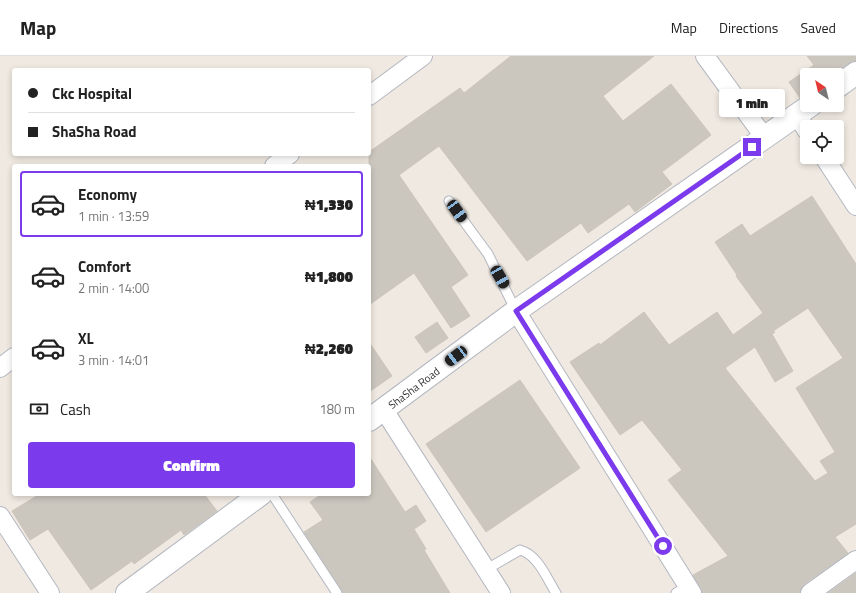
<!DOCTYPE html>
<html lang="en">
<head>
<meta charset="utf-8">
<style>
	:root { --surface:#fff; --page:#f2f2f2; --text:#222; --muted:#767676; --line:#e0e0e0; --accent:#7c3aed }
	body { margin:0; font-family:"Titillium Web",sans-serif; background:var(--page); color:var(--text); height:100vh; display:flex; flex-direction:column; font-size:15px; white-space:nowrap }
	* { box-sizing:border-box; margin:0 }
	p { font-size:13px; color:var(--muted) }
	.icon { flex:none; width:22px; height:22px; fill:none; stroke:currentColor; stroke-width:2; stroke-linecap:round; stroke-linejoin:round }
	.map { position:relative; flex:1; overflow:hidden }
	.drawer { position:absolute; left:12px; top:108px; width:359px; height:332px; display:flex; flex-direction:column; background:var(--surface); border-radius:4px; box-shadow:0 2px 6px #0003 }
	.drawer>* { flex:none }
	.top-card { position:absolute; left:12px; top:12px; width:359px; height:88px; border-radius:4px; box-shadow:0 2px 6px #0003; display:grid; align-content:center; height:88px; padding:0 16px; background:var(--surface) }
	.needle { width:26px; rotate:325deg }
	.buttons { position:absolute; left:800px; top:12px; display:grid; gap:8px }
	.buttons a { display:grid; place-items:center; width:44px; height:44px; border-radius:4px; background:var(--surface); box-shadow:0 2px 6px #0003; font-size:20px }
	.end { position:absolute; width:18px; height:18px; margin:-9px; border:5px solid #7c3aed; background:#fff; box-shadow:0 0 0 2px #fff }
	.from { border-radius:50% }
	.bubble { position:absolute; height:28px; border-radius:4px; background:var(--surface); box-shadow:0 2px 6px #0003; font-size:13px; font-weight:800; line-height:28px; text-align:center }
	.car { position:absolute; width:12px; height:24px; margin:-12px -6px; border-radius:5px; box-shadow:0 0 3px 1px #0007; background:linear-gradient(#222 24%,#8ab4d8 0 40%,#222 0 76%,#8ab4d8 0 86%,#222 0) }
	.top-card b { display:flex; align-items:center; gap:14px; height:38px; font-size:15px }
	.top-card b+b { border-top:1px solid var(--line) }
	.top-card i { width:10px; height:10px; background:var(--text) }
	ul { padding:7px 0 0; list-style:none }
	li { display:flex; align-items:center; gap:12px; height:66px; margin:0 8px 6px; padding:0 8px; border:2px solid transparent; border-radius:4px }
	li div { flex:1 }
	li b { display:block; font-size:15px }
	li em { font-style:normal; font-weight:800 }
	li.current { border-color:var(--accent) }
	li>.icon { width:36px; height:36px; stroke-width:1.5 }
	.pay { display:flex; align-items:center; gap:10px; height:44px; padding:0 16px; font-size:15px }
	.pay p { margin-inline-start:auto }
	.primary-button { display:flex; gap:8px; margin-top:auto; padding:8px 16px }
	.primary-button a { flex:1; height:46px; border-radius:4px; background:var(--accent); color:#fff; font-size:16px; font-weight:800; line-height:46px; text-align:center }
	header { display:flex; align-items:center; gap:24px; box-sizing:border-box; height:56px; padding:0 20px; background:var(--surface); border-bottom:1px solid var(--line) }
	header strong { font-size:19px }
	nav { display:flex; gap:22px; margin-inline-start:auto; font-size:14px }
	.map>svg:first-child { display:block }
</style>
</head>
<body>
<header>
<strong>Map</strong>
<nav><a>Map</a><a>Directions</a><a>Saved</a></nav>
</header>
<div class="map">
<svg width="856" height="537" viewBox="0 0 856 537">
	<rect width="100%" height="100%" fill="#efe9e1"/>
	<!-- building -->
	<path fill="#cbc7bf" stroke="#cbc5ba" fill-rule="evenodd" d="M511 0H654L603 40 623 65 671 28 711 79 662 116 672 128 635 156 629 148 588 177 581 167 527 205 439 90 399 119 468 219 451 231 470 260 451 272 414 217 369 249V96L460 32 464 37Z
		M807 0H856V5L849 7 832 19H807V38L800 42 789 26 814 9Z
		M812 140 856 208V468L835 481 848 497 804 528 800 537H702L693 519 728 500 668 424 682 414 642 364 620 379 570 306 599 287 600 289 644 256 669 289 717 256 733 279 763 257 736 220 737 219 715 186 742 168 750 180ZM808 252 843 302 796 332 835 396 820 405 828 417 815 425 725 312 755 291 775 326 793 315 772 278 775 276 773 275Z
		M437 266 448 282 426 297 415 281Z
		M369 286 392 320 369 336Z
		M520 324 580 412 486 476 426 388Z
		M369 400 405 456 416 449 426 465 414 473 426 493 424 494 450 537H343L304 476 323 464 310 446 322 438H369Z
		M40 438H204L217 455 184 479 181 474 134 508 132 505 91 534 48 473 30 484 12 455Z
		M856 517V537H828Z"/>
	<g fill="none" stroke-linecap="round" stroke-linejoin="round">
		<!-- service casing -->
		<g stroke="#b4b7c1" stroke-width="11">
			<path id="service" d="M449 145 488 198 516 255
				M272 438 337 537
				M487 513 520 494C538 499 546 521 556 537
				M676 537 688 530"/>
		</g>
		<!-- minor casing -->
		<g stroke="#b4b7c1" stroke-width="20">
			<path id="minor" d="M705 0 765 82
				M369 40 423 0
				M797 59 807 75
				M824 101 856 150
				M274 110 290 98
				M516 255 692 537
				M0 312 14 301
				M384 354 501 537
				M0 460 50 537
				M810 537 856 504"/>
		</g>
		<!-- tertiary casing -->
		<g stroke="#b4b7c1" stroke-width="24">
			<path id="tertiary" d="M837 31 856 17
				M369 364 516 255 811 49
				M127 537 261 438"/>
		</g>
		<!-- service -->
		<use href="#service" stroke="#fff" stroke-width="9"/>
		<!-- minor -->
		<use href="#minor" stroke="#fff" stroke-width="18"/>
		<!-- tertiary -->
		<use href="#tertiary" stroke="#fff" stroke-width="22"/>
	</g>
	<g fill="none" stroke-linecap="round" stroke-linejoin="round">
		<!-- route -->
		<path stroke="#7c3aed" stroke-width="5" d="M663 490 516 255 752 91"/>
	</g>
	<g text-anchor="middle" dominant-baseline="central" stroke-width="3" stroke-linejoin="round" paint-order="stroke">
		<!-- street labels -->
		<g font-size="11" fill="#2e2e2e" stroke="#fff">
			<text transform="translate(414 332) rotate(-37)">ShaSha Road</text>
		</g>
	</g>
</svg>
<div class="buttons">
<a><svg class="needle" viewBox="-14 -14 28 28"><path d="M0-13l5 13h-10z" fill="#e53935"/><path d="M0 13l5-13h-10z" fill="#767676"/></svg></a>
<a><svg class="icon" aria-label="locate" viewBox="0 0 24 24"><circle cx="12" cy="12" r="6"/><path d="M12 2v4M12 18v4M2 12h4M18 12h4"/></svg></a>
</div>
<i class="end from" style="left:663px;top:490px"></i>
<i class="end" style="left:752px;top:91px"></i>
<div class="bubble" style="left:719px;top:33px;width:66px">1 min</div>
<i class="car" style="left:457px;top:155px;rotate:144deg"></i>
<i class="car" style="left:500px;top:221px;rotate:150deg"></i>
<i class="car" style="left:456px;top:300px;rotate:233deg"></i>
<div class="top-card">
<b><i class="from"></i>Ckc Hospital</b>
<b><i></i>ShaSha Road</b>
</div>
<section class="drawer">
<ul>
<li class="current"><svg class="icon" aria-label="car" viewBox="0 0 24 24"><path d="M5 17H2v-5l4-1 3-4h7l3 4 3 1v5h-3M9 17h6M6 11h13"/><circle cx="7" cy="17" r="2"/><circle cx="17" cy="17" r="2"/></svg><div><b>Economy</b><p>1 min · 13:59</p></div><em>₦1,330</em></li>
<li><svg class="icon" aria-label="car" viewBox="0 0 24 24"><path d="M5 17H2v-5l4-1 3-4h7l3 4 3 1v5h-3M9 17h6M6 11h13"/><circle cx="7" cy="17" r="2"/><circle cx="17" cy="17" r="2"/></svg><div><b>Comfort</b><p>2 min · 14:00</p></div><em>₦1,800</em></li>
<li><svg class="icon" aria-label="car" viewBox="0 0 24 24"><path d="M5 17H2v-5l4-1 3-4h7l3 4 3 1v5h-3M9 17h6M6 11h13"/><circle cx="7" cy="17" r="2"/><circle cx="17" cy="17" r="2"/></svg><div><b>XL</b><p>3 min · 14:01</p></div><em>₦2,260</em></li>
</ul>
<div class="pay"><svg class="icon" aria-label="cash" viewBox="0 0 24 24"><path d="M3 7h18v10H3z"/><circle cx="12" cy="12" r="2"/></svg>Cash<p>180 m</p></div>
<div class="primary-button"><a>Confirm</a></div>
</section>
</div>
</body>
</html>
